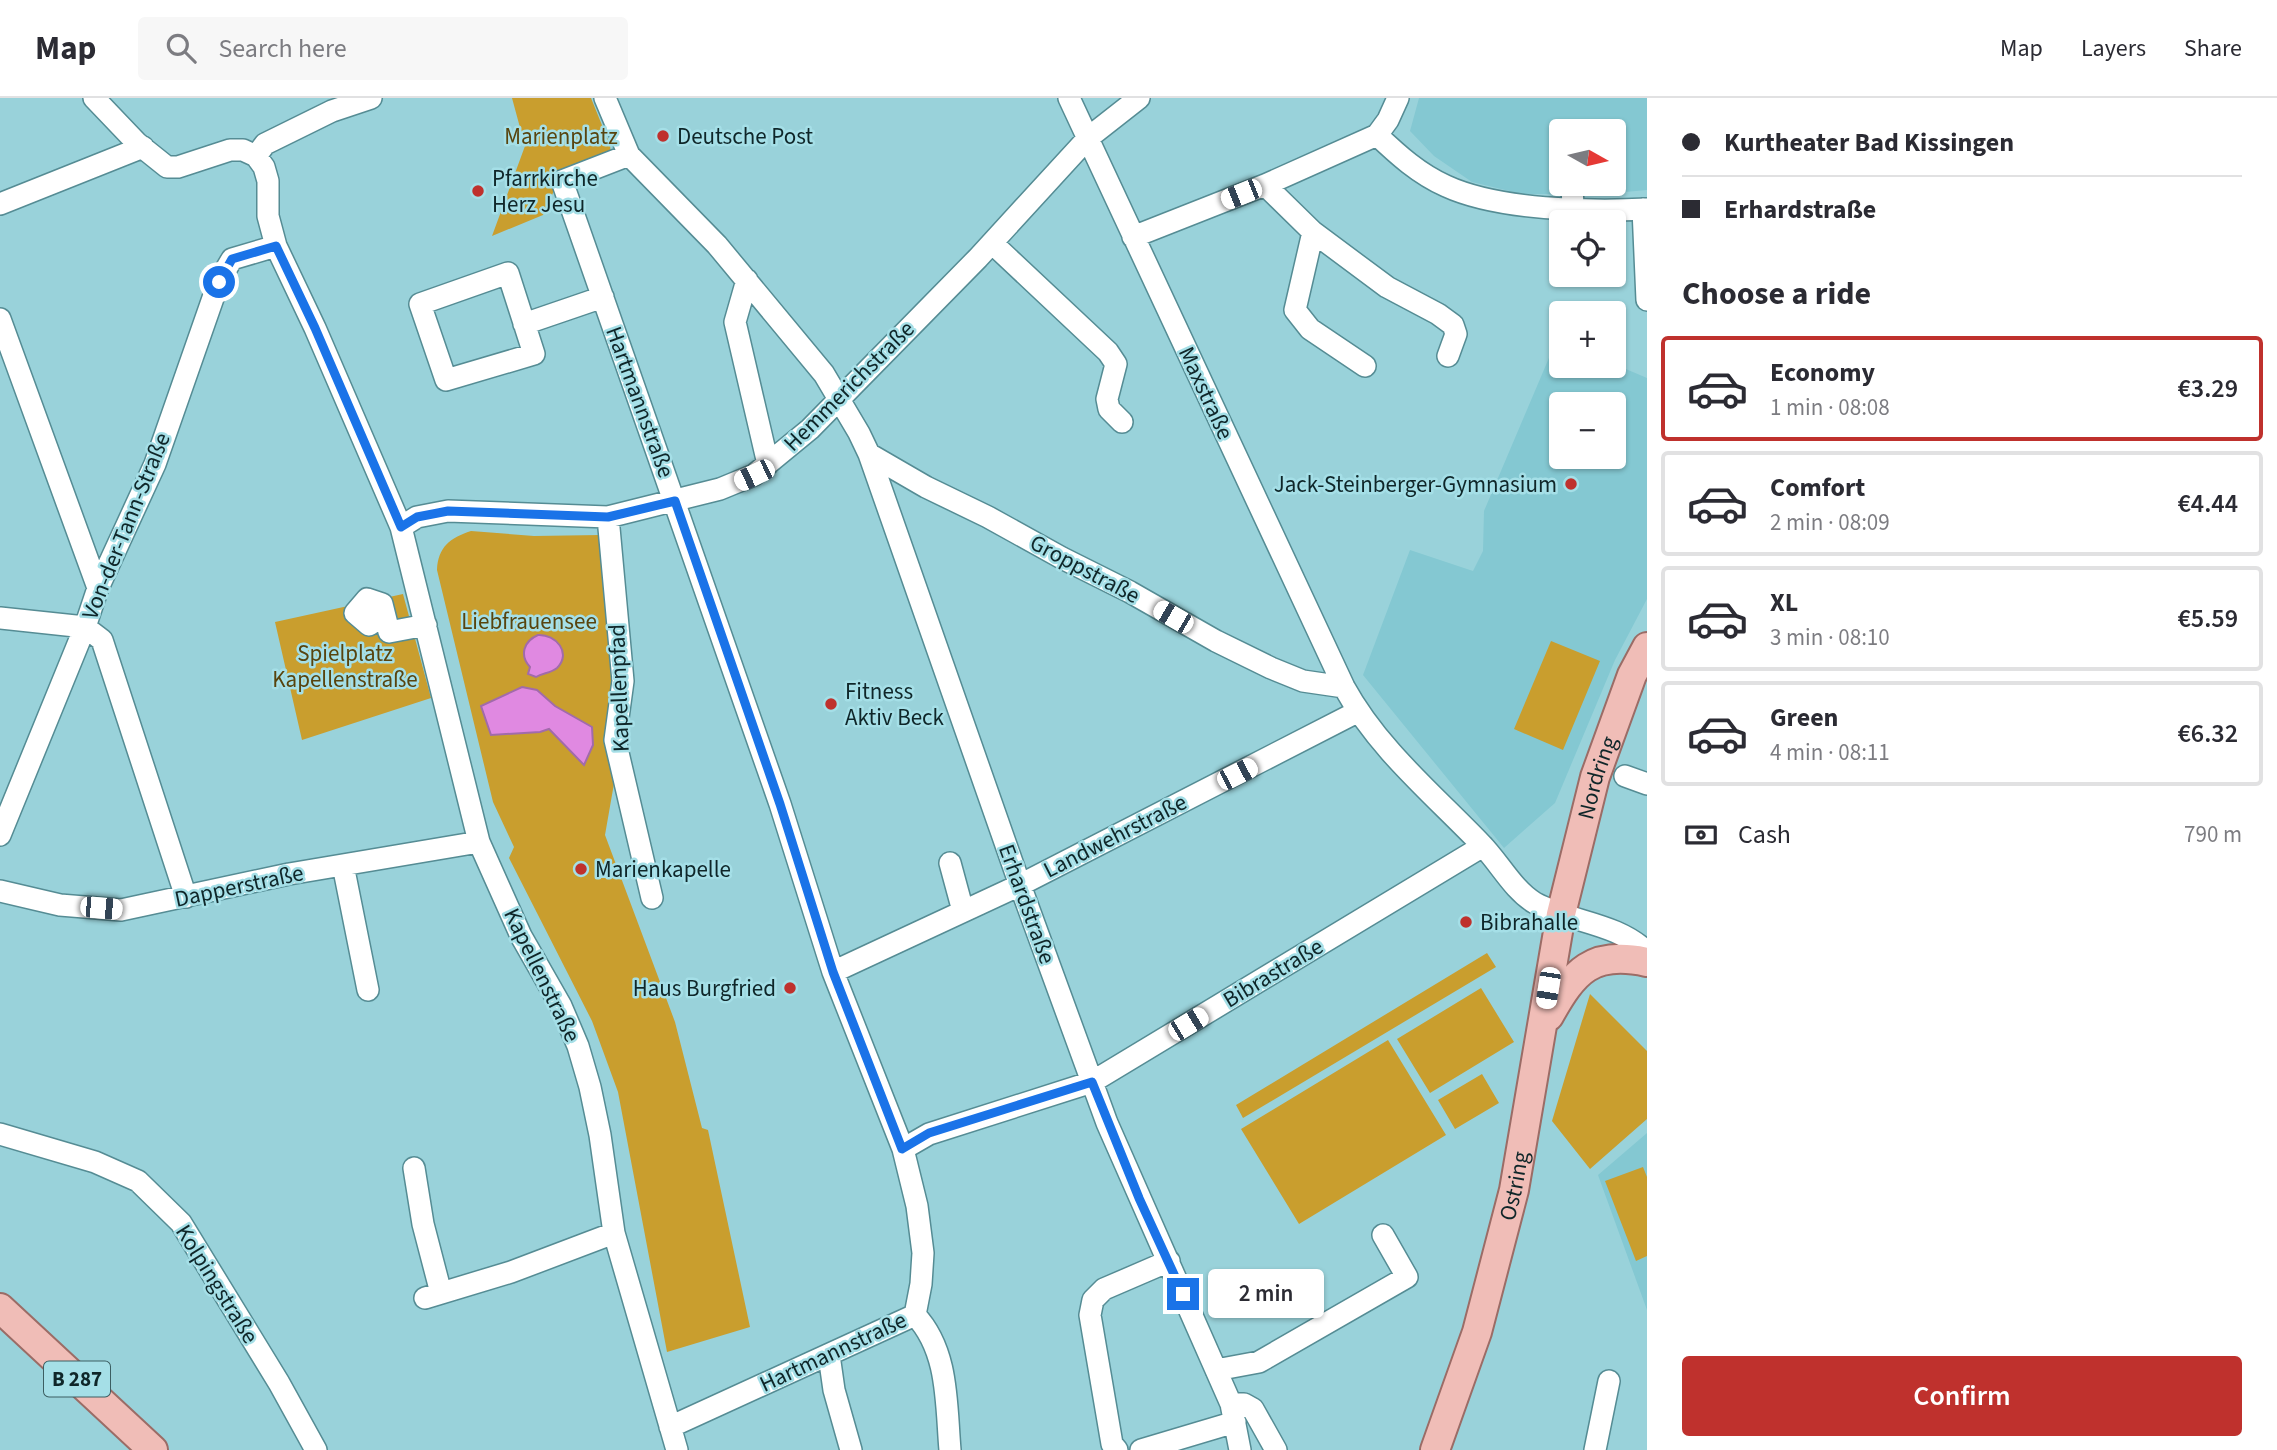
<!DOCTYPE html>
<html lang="en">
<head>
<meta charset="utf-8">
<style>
	:root { --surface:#fff; --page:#f7f7f7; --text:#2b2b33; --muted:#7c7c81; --line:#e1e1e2; --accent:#bf312d }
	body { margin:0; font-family:"Source Sans 3",sans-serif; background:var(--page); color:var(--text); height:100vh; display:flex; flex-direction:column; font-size:26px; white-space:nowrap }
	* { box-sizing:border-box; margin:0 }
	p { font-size:23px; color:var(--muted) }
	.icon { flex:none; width:38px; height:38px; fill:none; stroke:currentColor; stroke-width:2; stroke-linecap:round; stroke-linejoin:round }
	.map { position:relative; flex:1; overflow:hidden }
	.details { display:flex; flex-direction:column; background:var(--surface); width:630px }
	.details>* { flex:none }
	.banner { display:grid; align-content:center; height:154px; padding:0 35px; background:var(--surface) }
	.needle { width:46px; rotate:98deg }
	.buttons { position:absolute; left:1549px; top:21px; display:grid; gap:14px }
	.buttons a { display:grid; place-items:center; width:77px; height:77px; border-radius:7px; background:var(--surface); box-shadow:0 2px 5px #0004; font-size:35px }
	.end { position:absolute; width:32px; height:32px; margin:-16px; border:9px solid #1a73e8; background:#fff; box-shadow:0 0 0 4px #fff }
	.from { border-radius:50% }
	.bubble { position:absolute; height:49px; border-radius:7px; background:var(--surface); box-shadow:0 2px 5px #0004; font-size:23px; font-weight:600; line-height:49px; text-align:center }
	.car { position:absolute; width:21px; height:42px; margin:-21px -10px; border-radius:9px; box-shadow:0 0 5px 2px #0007; background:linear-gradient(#fff 24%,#345 0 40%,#fff 0 76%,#345 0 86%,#fff 0) }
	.banner b { display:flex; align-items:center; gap:24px; height:66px; font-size:26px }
	.banner b+b { border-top:2px solid var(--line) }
	.banner i { width:18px; height:18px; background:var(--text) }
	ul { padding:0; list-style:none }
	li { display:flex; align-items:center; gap:21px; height:105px; margin:0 14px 10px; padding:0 21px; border:4px solid var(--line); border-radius:7px }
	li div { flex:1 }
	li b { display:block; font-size:26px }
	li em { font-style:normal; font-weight:600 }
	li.active { border-color:var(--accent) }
	li>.icon { width:63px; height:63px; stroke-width:1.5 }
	h2 { padding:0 35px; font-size:32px; line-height:84px }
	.pay { display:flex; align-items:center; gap:18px; height:77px; padding:0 35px; font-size:26px }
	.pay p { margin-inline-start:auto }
	.action { display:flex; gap:14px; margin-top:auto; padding:14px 35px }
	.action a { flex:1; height:80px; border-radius:7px; background:var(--accent); color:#fff; font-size:28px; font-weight:600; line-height:80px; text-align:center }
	header { display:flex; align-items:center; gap:42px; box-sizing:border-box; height:98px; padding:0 35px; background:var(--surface); border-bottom:2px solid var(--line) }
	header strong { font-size:33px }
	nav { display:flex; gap:38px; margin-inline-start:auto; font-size:24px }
	.search { width:490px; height:63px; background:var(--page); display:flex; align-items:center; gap:18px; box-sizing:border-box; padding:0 24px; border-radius:7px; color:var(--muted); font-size:26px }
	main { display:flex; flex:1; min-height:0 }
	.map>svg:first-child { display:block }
</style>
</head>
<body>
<header>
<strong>Map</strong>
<div class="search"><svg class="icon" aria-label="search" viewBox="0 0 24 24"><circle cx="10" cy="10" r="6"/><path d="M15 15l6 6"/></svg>Search here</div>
<nav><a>Map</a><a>Layers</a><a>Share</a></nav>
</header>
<main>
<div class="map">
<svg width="1647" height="1352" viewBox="0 0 1647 1352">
	<rect width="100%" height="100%" fill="#99d2da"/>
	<!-- built -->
	<path fill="#84c8d2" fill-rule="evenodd" d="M1419 0H1647V92L1603 96H1522L1472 84 1434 58 1410 33ZM1561 33H1614V86H1561Z
		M1557 241 1561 243V268H1614V266L1647 280V501L1615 562 1555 705 1504 750 1363 577 1410 452 1473 473 1483 453 1484 413ZM1561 306H1614V359H1561Z
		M1647 1035V1212L1598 1077Z"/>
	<!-- green -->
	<path fill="#c99e2e" d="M512 0H591L610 47 611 58 561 77 543 117 492 138 525 48Z
		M471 433 534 438 600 437 619 657 605 737 675 924 702 1030 708 1032 750 1229 667 1254 618 994 592 923 509 760 514 749 493 704 437 472C438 449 450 440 471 433Z
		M403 496 431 600 302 642 275 524Z
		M1551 543 1600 563 1563 652 1514 631Z
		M1487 855 1496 869 1243 1020 1236 1007Z
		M1481 890 1514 944 1430 995 1397 941Z
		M1590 896 1647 953V1021L1590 1071 1552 1023Z
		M1388 942 1446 1037 1299 1126 1241 1031Z
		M1482 976 1499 1005 1455 1031 1438 1002Z
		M1643 1069 1647 1079V1158L1636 1163 1605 1083Z"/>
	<!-- water -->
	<path fill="#e089e1" stroke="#a16baa" stroke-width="2" d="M538 537C556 536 572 555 557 570 551 575 543 575 536 579L528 576 530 569C519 557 524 543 538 537Z
		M522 589 537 592 555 608 592 629 593 647 584 667 549 631 540 634 491 637 481 608Z"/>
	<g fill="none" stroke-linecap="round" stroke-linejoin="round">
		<!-- minor casing -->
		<g stroke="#558c94" stroke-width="24">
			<path id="minor" d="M94 0 137 45 167 69H178L230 52H243L256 58 264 69 268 83V118L276 148 315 230 401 429 479 744 521 838 561 908 578 948 590 989 600 1037 614 1135 677 1352
				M605 0 629 57 717 147 824 276 859 335 869 356 1020 787 1107 1025 1231 1306 1240 1352
				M1069 0 1344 589C1378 651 1433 696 1481 746 1499 764 1513 792 1535 805 1572 825 1615 824 1647 854
				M1377 37C1398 57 1419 76 1446 88 1498 112 1590 114 1647 111
				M1377 37 1388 22 1398 0
				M629 57 562 83 780 706 833 874 903 1051 917 1108 923 1155 921 1186 915 1217 670 1329
				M256 58 265 46 332 13 371 0
				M1572 86 1573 110
				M1265 87 1313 134 1295 212 1310 231 1365 268
				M0 106 143 49
				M1643 111 1647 202
				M1313 134 1387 189 1438 216 1453 227 1456 236 1448 258
				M1133 139 1265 87 1377 37
				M992 145 1108 254 1116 266 1107 301 1109 311 1122 324
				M508 175 534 256 446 282 420 206Z
				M747 182 735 224 768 366
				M0 221 98 490
				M524 226 603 199
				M869 356 926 389 988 419 1062 460 1130 494 1216 543 1271 570 1303 583 1344 589
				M608 419 623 583 615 642 652 800
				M401 429 417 419 448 413 608 419 720 391 754 377 810 331 978 160 1088 40 1139 0
				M384 517 369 527 355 515 367 501 382 506 389 534 426 527
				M0 520 85 529
				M85 529 102 542 186 799
				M1625 678 1647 686
				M0 737 85 529 98 490 155 366 219 183 232 161 276 148
				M950 765 963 813
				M343 767 368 892
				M0 793 60 807 121 812 289 776 479 744
				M833 874 1020 787 1357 614
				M0 1036 95 1064 138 1083 181 1125 279 1285 316 1352
				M903 1051 929 1036 1092 984 1483 748
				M414 1070 423 1126 441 1195
				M425 1200 511 1174 614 1135
				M915 1217C949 1253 946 1306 950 1352
				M829 1257 834 1292 851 1352
				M1216 1272 1259 1264 1407 1179 1383 1137
				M1231 1306H1244L1253 1311 1276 1352
				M1117 1352 1112 1346 1090 1217 1093 1202 1104 1191 1169 1163
				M1141 1352 1235 1324
				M1595 1352 1609 1283"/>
		</g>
		<!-- major casing -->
		<g stroke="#9b6c66" stroke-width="32">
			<g id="major">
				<path d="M1549 918C1574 873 1592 852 1647 864"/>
				<path d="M0 1210 153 1352"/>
				<path id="s1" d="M1435 1352 1477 1234 1514 1092 1561 816 1595 679 1632 577 1647 549"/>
			</g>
		</g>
		<!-- minor -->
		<use href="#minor" stroke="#fff" stroke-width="21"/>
		<!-- major -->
		<use href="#major" stroke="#f0bdb7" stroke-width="28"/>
	</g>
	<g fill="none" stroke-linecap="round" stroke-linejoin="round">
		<!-- route -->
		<path stroke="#1a73e8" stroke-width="9" d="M219 184 232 161 276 148 315 230 401 429 417 419 448 413 608 419 675 403 780 706 833 874 902 1051 929 1035 1092 984 1139 1100 1183 1196"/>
	</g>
	<!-- markers -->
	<g fill="#bf312d" stroke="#a5dfe7" stroke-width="2.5">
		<circle cx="663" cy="38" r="7"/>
		<circle cx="478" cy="93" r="7"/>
		<circle cx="1571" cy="386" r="7"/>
		<circle cx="831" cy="606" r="7"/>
		<circle cx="581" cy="771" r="7"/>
		<circle cx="1466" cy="824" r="7"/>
		<circle cx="790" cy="890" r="7"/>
	</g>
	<g text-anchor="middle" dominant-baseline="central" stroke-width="5" stroke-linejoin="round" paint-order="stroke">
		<!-- shield labels -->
		<rect fill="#a5dfe7" stroke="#3c5e62" stroke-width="2" x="44" y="1263.5" width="66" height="35" rx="5"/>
		<g font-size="21" font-weight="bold" fill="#0f2629">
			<text x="77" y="1281">B 287</text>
		</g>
		<!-- park labels -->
		<g font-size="23" fill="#58440e" stroke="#a5dfe7">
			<text x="561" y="38">Marienplatz</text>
			<text x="529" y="523">Liebfrauensee</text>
			<text x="345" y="555">Spielplatz<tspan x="345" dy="26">Kapellenstraße</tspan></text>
		</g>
		<!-- poi labels -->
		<g font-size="23" fill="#0f2629" stroke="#a5dfe7" text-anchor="start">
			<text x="677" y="38">Deutsche Post</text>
			<text x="492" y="80">Pfarrkirche<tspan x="492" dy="26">Herz Jesu</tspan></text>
			<text x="1557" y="386" text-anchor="end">Jack-Steinberger-Gymnasium</text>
			<text x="845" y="593">Fitness<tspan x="845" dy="26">Aktiv Beck</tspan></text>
			<text x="595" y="771">Marienkapelle</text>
			<text x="1480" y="824">Bibrahalle</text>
			<text x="776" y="890" text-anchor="end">Haus Burgfried</text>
		</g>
		<!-- street labels -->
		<g font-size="23" fill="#0f2629" stroke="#a5dfe7">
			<text transform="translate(849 288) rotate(-45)">Hemmerichstraße</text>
			<text transform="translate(1206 295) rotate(65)">Maxstraße</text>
			<text transform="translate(640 304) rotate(70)">Hartmannstraße</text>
			<text transform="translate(126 428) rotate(-68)">Von-der-Tann-Straße</text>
			<text transform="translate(1085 471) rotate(28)">Groppstraße</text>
			<text transform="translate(619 590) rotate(-92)">Kapellenpfad</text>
			<text stroke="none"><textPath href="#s1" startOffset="693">Nordring</textPath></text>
			<text transform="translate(1115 738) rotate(-27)">Landwehrstraße</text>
			<text transform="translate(239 788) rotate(-12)">Dapperstraße</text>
			<text transform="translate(1027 806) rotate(70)">Erhardstraße</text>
			<text transform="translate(1273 875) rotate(-31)">Bibrastraße</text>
			<text transform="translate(542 877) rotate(64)">Kapellenstraße</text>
			<text stroke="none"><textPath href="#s1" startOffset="276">Ostring</textPath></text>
			<text transform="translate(217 1186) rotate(58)">Kolpingstraße</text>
			<text transform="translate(833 1254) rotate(-25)">Hartmannstraße</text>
		</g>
	</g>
</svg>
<div class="buttons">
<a><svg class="needle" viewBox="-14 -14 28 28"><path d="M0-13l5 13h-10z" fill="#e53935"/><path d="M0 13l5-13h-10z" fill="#7c7c81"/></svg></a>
<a><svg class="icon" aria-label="locate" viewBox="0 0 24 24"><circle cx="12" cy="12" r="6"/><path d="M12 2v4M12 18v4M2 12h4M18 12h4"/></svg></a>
<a>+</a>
<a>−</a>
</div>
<i class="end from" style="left:219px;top:184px"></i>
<i class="end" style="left:1183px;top:1196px"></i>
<div class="bubble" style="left:1208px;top:1171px;width:116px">2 min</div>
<i class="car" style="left:1241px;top:96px;rotate:248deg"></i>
<i class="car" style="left:754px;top:377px;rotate:244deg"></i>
<i class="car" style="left:1173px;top:519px;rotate:300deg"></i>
<i class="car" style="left:1237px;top:676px;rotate:63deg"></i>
<i class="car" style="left:101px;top:810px;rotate:95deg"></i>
<i class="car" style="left:1548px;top:890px;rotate:189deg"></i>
<i class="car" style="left:1188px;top:926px;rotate:59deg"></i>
</div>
<section class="details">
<div class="banner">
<b><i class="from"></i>Kurtheater Bad Kissingen</b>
<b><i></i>Erhardstraße</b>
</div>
<h2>Choose a ride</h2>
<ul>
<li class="active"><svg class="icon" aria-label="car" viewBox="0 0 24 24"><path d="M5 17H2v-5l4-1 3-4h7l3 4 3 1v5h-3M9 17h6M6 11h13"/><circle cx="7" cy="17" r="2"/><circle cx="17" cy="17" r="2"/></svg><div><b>Economy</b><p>1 min · 08:08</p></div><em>€3.29</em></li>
<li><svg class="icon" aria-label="car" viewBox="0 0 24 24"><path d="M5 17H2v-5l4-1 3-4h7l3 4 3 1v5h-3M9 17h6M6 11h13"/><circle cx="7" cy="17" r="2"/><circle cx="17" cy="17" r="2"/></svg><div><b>Comfort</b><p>2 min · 08:09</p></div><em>€4.44</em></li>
<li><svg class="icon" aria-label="car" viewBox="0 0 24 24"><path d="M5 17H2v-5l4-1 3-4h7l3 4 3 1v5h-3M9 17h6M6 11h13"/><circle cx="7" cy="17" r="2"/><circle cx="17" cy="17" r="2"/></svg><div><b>XL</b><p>3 min · 08:10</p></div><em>€5.59</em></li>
<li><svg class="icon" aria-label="car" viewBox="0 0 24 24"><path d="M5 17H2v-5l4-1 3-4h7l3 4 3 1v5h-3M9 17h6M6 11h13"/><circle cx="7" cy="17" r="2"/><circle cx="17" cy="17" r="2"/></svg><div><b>Green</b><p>4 min · 08:11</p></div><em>€6.32</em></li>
</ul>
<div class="pay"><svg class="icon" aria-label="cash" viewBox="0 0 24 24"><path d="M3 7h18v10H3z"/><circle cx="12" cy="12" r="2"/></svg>Cash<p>790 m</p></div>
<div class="action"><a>Confirm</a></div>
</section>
</main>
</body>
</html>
